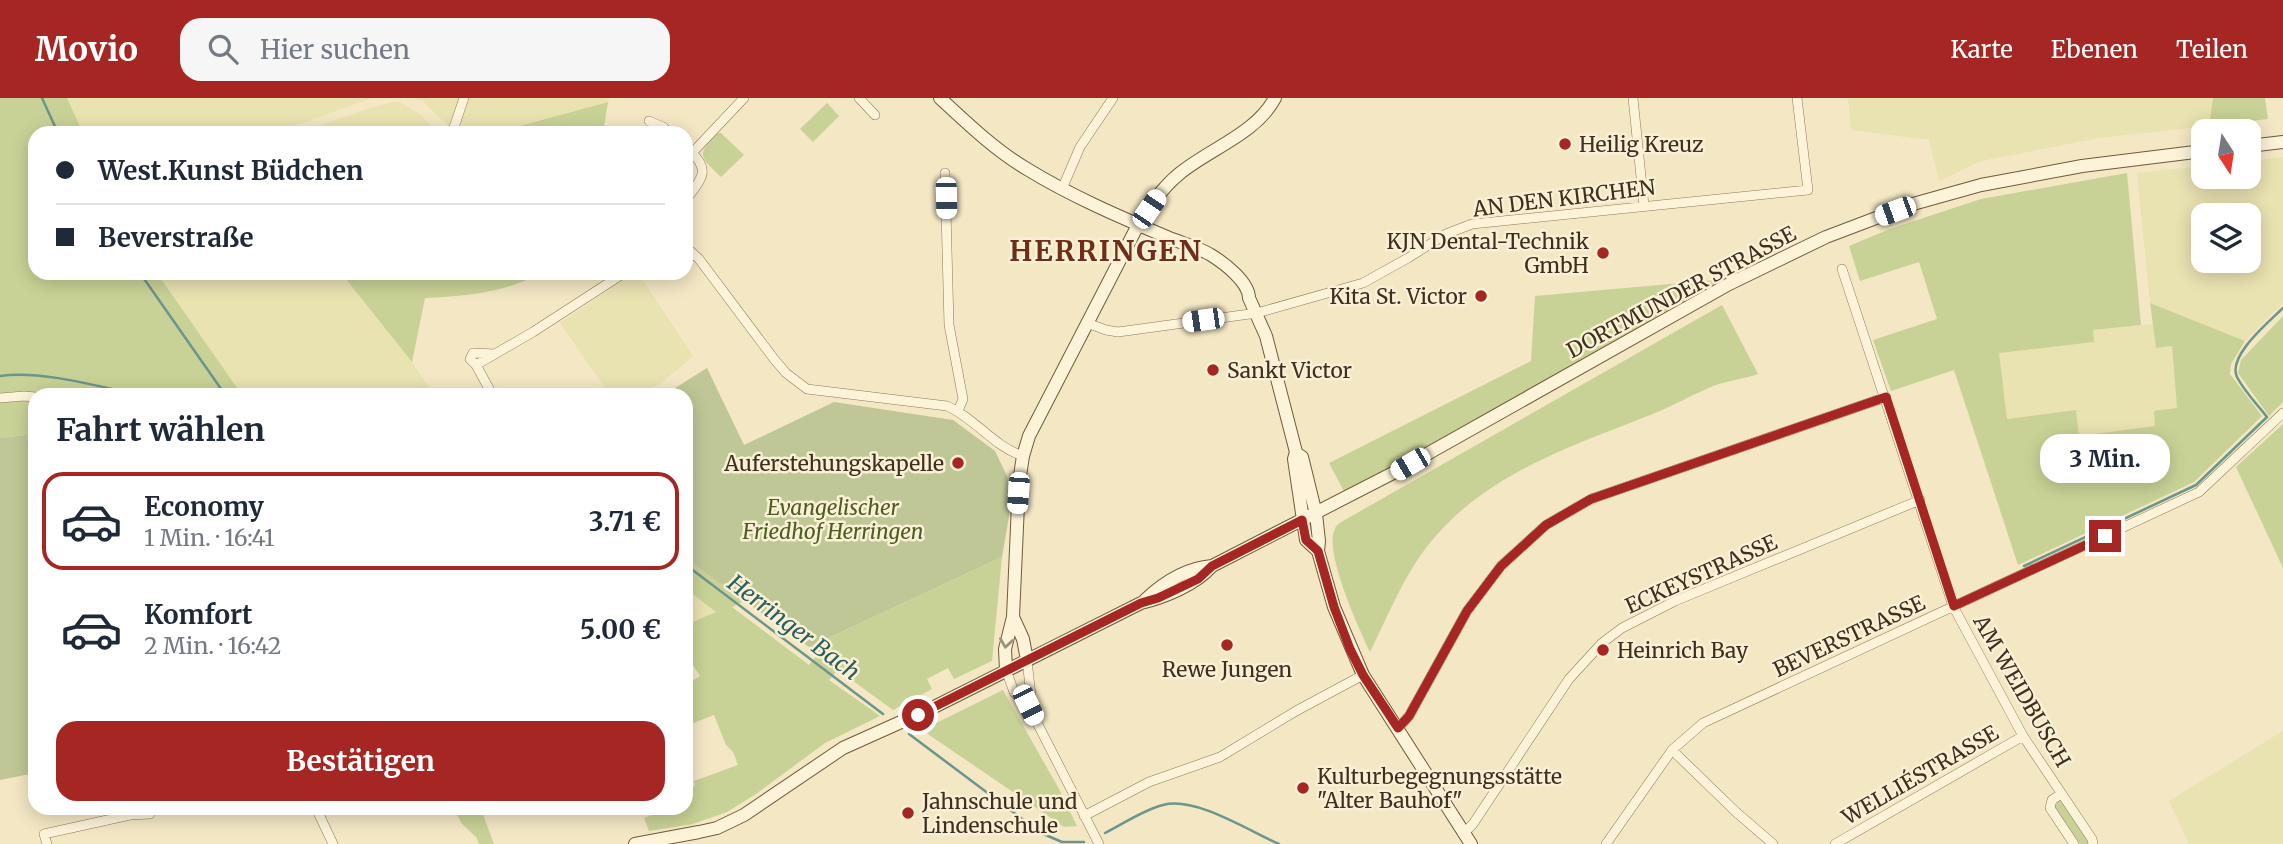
<!DOCTYPE html>
<html lang="de">
<head>
<meta charset="utf-8">
<style>
	:root { --surface:#fff; --page:#f6f6f7; --text:#1f2937; --muted:#747a83; --line:#e0e1e3; --accent:#a52622 }
	body { margin:0; font-family:Merriweather,serif; background:var(--page); color:var(--text); height:100vh; display:flex; flex-direction:column; font-size:26px; white-space:nowrap }
	* { box-sizing:border-box; margin:0 }
	p { font-size:23px; color:var(--muted) }
	.icon { flex:none; width:38px; height:38px; fill:none; stroke:currentColor; stroke-width:2; stroke-linecap:round; stroke-linejoin:round }
	.map { position:relative; flex:1; overflow:hidden }
	.side { position:absolute; left:28px; top:290px; width:665px; height:427px; display:flex; flex-direction:column; background:var(--surface); border-radius:21px; box-shadow:0 4px 18px #0003 }
	.side>* { flex:none }
	.top-card { position:absolute; left:28px; top:28px; width:665px; height:154px; border-radius:21px; box-shadow:0 4px 18px #0003; display:grid; align-content:center; height:154px; padding:0 28px; background:var(--surface) }
	.needle { width:46px; rotate:168deg }
	.buttons { position:absolute; left:2191px; top:21px; display:grid; gap:14px }
	.buttons a { display:grid; place-items:center; width:70px; height:70px; border-radius:14px; background:var(--surface); box-shadow:0 4px 18px #0003; font-size:35px }
	.end { position:absolute; width:32px; height:32px; margin:-16px; border:9px solid #a52622; background:#fff; box-shadow:0 0 0 4px #fff }
	.from { border-radius:50% }
	.bubble { position:absolute; height:49px; border-radius:21px; background:var(--surface); box-shadow:0 4px 18px #0003; font-size:23px; font-weight:700; line-height:49px; text-align:center }
	.car { position:absolute; width:21px; height:42px; margin:-21px -10px; border-radius:9px; box-shadow:0 0 5px 2px #0007; background:linear-gradient(#fff 24%,#345 0 40%,#fff 0 76%,#345 0 86%,#fff 0) }
	.top-card b { display:flex; align-items:center; gap:24px; height:66px; font-size:26px }
	.top-card b+b { border-top:2px solid var(--line) }
	.top-card i { width:18px; height:18px; background:var(--text) }
	ul { padding:0; list-style:none }
	li { display:flex; align-items:center; gap:21px; height:98px; margin:0 14px 10px; padding:0 14px; border:4px solid transparent; border-radius:21px }
	li div { flex:1 }
	li b { display:block; font-size:26px }
	li em { font-style:normal; font-weight:700 }
	li.selected { border-color:var(--accent) }
	li>.icon { width:63px; height:63px; stroke-width:1.5 }
	h2 { padding:0 28px; font-size:32px; line-height:84px }
	.button { display:flex; gap:14px; margin-top:auto; padding:14px 28px }
	.button a { flex:1; height:80px; border-radius:21px; background:var(--accent); color:#fff; font-size:28px; font-weight:700; line-height:80px; text-align:center }
	header { display:flex; align-items:center; gap:42px; box-sizing:border-box; height:98px; padding:0 35px; background:var(--accent); color:#fff }
	header strong { font-size:33px }
	nav { display:flex; gap:38px; margin-inline-start:auto; font-size:24px }
	.search { width:490px; height:63px; background:var(--page); display:flex; align-items:center; gap:18px; box-sizing:border-box; padding:0 24px; border-radius:21px; color:var(--muted); font-size:26px }
	.map>svg:first-child { display:block }
</style>
</head>
<body>
<header>
<strong>Movio</strong>
<div class="search"><svg class="icon" aria-label="search" viewBox="0 0 24 24"><circle cx="10" cy="10" r="6"/><path d="M15 15l6 6"/></svg>Hier suchen</div>
<nav><a>Karte</a><a>Ebenen</a><a>Teilen</a></nav>
</header>
<div class="map">
<svg width="2283" height="746" viewBox="0 0 2283 746">
	<rect width="100%" height="100%" fill="#f3e7c4"/>
	<!-- farmland -->
	<path fill="#e9e2b1" fill-rule="evenodd" d="M67 0H372L274 35H83Z
		M416 0H461L449 29 423 3Z
		M468 0H609L608 4 494 35H457Z
		M1848 0H2213L2209 28 2099 40 1981 63 1939 83 1929 42 1851 32Z
		M398 3 421 17 437 35H298L370 10Z
		M2283 59V205L2245 243 2150 205 2137 75 2203 68V79H2249V63ZM2203 117H2249V163H2203Z
		M157 175H341L412 264 434 297H242Z
		M632 175H638L693 258 661 285 640 297H610L560 225Z
		M2153 226 2156 250 2172 248 2177 310 2156 328 2079 338 2076 312 2007 321 1998 255 2094 244 2093 232Z
		M686 491 717 515 686 527Z
		M2283 633V746H2189L2169 703Z"/>
	<!-- green -->
	<path fill="#c9d296" d="M0 0H67L83 35H35V175H157L242 297 35 298V336L0 340Z
		M2213 0H2265L2268 21 2209 28Z
		M608 4 603 35H494Z
		M827 5 839 18 813 44 800 31Z
		M717 35H721L744 57 721 79C701 59 695 58 717 35Z
		M2127 75 2141 227 2093 232 2094 244 1999 255 2007 321 2076 312 2079 338 2155 328 2154 313 2177 310 2172 248 2156 250 2150 205 2245 243 2231 266 2230 276 2262 318 2194 384 2018 467 1954 272 1891 293 1873 242 1937 221 1919 164 1860 183 1849 148 1890 131 1981 101Z
		M341 175H541C504 195 466 198 425 200L412 264Z
		M1727 181 1346 397 1329 365 1531 263 1535 198Z
		M1722 207 1758 276C1744 281 1730 282 1716 287 1695 295 1675 307 1653 316 1572 348 1486 375 1429 446 1404 477 1388 518 1370 554 1359 531 1323 452 1335 431 1336 427 1340 425 1343 423Z
		M2283 218V304L2269 318 2238 275 2241 262Z
		M2283 326V470L2236 369Z
		M1002 459 992 563 954 581 948 570 927 581 932 591 893 612 838 572 829 582 880 618 825 645 756 696 727 714 693 726 649 733 644 720 662 713 661 711 686 710V691L695 688 694 683 738 667 733 654 726 647 714 617 686 628V587L700 578 686 556V527L716 514 686 491V461L745 503 732 509 809 567 818 556 809 549Z
		M1003 592 1059 691 1077 728 1064 729 922 632Z
		M2058 703 2062 704 2088 742V746H2080L2054 709Z
		M454 711H481L494 746H479L476 739 462 726Z"/>
	<!-- cemetery -->
	<path fill="#bfc796" d="M707 270 744 347 834 304 953 322 995 353 1007 378 1011 407 1002 459 809 549 686 461V298L664 297Z
		M35 336V675L0 682V340Z"/>
	<g fill="none" stroke-linecap="round" stroke-linejoin="round">
		<!-- stream -->
		<path stroke="#6c958c" stroke-width="2.5" d="M42 0 58 35
			M140 175 226 298
			M0 278C42 272 101 289 143 298
			M686 467 883 616
			M2024 468 2196 387 2267 319C2257 306 2244 293 2237 279 2227 258 2269 224 2283 210
			M909 636 1041 735 1062 744H1084
			M1105 735C1123 726 1143 712 1163 707 1195 698 1249 733 1279 746"/>
		<!-- street casing -->
		<g stroke="#907858" stroke-width="10">
			<path id="street" d="M859 0 875 17
				M1633 0 1644 108
				M649 23 663 29 670 35
				M452 35 464 0
				M945 75 949 227 963 301 958 313
				M1062 91 1080 49 1113 0
				M686 102C699 83 712 74 692 55L744 0
				M686 149 699 161 774 261 786 275 807 291 947 308C975 320 993 348 1023 358
				M1842 171 1953 508 2023 638 2092 741 2093 746
				M1087 225 1106 232 1118 234 1257 215 1363 185 1408 160 1446 136 1472 126 1808 92 1797 0
				M476 267 470 261 473 255 495 256
				M493 298 476 267 533 234 624 175
				M0 300 24 298 35 299
				M1027 562 1031 598 1028 607
				M1006 572 1014 594 1028 607 1099 746
				M1398 630 1409 618 1467 513 1501 468 1546 427 1591 401 1886 299
				M1672 652 1736 714 1773 746
				M2061 696 2052 702 2050 710 2074 746
				M316 710 333 746
				M1084 718 1149 684 1220 659 1296 613 1363 577
				M1463 736 1473 726 1569 581 1602 545 1622 530 1675 503 1920 402
				M47 746 44 736 130 717 150 716
				M1606 746 1672 652 1703 625 2199 394 2283 315
				M1835 746 2023 638"/>
		</g>
		<!-- secondary casing -->
		<g stroke="#72593b" stroke-width="14">
			<path id="secondary" d="M940 0C967 25 995 52 1027 71 1071 98 1120 119 1167 139 1181 145 1198 149 1211 157 1224 165 1249 184 1249 200L1266 238 1296 354 1294 361 1306 442 1318 453
				M2249 48 2283 44
				M1299 357 1302 359 1316 416 1319 443 1318 453 1334 509 1363 577 1471 746
				M1145 502C1163 485 1186 470 1212 468
				M1013 519 1023 541 1027 562
				M1006 572 1005 551 1013 519 1019 384 1023 358 1029 338 1138 127C1150 108 1162 90 1179 76 1209 51 1256 36 1275 0
				M635 746 699 734 717 730 744 717 843 650 930 611 1141 505C1165 499 1195 487 1212 468L1395 374 1729 186 1826 139 1913 106 1981 87 2082 68 2203 53"/>
		</g>
		<!-- street -->
		<use href="#street" stroke="#fcf3d9" stroke-width="9"/>
		<!-- secondary -->
		<use href="#secondary" stroke="#fcf3d9" stroke-width="12"/>
	</g>
	<!-- one-way arrows -->
	<defs><path id="oneway-chevron" d="M-2-3.5L2.5 0L-2 3.5" fill="none" stroke-width="1.6" stroke-linecap="round" stroke-linejoin="round" transform="scale(1.75)"/></defs>
	<use stroke="#9d917c" href="#oneway-chevron" transform="translate(1006 545) rotate(98)"/>
	<g fill="none" stroke-linecap="round" stroke-linejoin="round">
		<!-- route -->
		<path stroke="#a52622" stroke-width="9" d="M918 617 1141 505 1158 500 1198 481 1212 468 1302 422 1306 442 1318 453 1334 509 1350 551 1363 577 1398 630 1409 618 1467 513 1501 468 1546 427 1591 401 1886 299 1954 508 2105 438"/>
	</g>
	<!-- markers -->
	<g fill="#a52622" stroke="#f9f0d5" stroke-width="2.5">
		<circle cx="1565" cy="46" r="7"/>
		<circle cx="1603" cy="155" r="7"/>
		<circle cx="1481" cy="198" r="7"/>
		<circle cx="1213" cy="272" r="7"/>
		<circle cx="958" cy="365" r="7"/>
		<circle cx="1227" cy="547" r="7"/>
		<circle cx="1603" cy="552" r="7"/>
		<circle cx="1303" cy="690" r="7"/>
		<circle cx="908" cy="715" r="7"/>
	</g>
	<g text-anchor="middle" dominant-baseline="central" stroke-width="5" stroke-linejoin="round" paint-order="stroke">
		<!-- poi labels -->
		<g font-size="21" fill="#3e2f1e" stroke="#f9f0d5" text-anchor="start">
			<text x="1579" y="46">Heilig Kreuz</text>
			<text x="1589" y="143" text-anchor="end">KJN Dental-Technik<tspan x="1589" dy="24">GmbH</tspan></text>
			<text x="1467" y="198" text-anchor="end">Kita St. Victor</text>
			<text x="1227" y="272">Sankt Victor</text>
			<text x="944" y="365" text-anchor="end">Auferstehungskapelle</text>
			<text x="1617" y="552">Heinrich Bay</text>
			<text x="1227" y="571" text-anchor="middle">Rewe Jungen</text>
			<text x="1317" y="678">Kulturbegegnungsstätte<tspan x="1317" dy="24">"Alter Bauhof"</tspan></text>
			<text x="922" y="703">Jahnschule und<tspan x="922" dy="24">Lindenschule</tspan></text>
		</g>
		<!-- street labels -->
		<g font-size="21" fill="#3e2f1e" stroke="#f9f0d5">
			<text transform="translate(1564 100) rotate(-7)">AN DEN KIRCHEN</text>
			<text transform="translate(1681 194) rotate(-28)">DORTMUNDER STRASSE</text>
			<text transform="translate(1701 476) rotate(-24)">ECKEYSTRASSE</text>
			<text transform="translate(1849 538) rotate(-25)">BEVERSTRASSE</text>
			<text transform="translate(2022 593) rotate(60)">AM WEIDBUSCH</text>
			<text transform="translate(1920 677) rotate(-30)">WELLIÉSTRASSE</text>
		</g>
		<!-- park labels -->
		<g font-size="21" font-style="italic" fill="#4c5d22" stroke="#f9f0d5">
			<text x="833" y="409">Evangelischer<tspan x="833" dy="24">Friedhof Herringen</tspan></text>
		</g>
		<!-- water labels -->
		<g font-size="23" font-style="italic" fill="#2b5f5e" stroke="#f9f0d5">
			<text transform="translate(794 529) rotate(37)">Herringer Bach</text>
		</g>
		<!-- district labels -->
		<g font-size="28" font-weight="bold" letter-spacing="2" fill="#702e18" stroke="#f9f0d5">
			<text x="1106" y="153">HERRINGEN</text>
		</g>
	</g>
</svg>
<div class="buttons">
<a><svg class="needle" viewBox="-14 -14 28 28"><path d="M0-13l5 13h-10z" fill="#e53935"/><path d="M0 13l5-13h-10z" fill="#747a83"/></svg></a>
<a><svg class="icon" aria-label="layers" viewBox="0 0 24 24"><path d="M12 4l9 5-9 5-9-5zM3 14l9 5 9-5"/></svg></a>
</div>
<i class="end from" style="left:918px;top:617px"></i>
<i class="end" style="left:2105px;top:438px"></i>
<div class="bubble" style="left:2040px;top:336px;width:130px">3 Min.</div>
<i class="car" style="left:946px;top:100px;rotate:179deg"></i>
<i class="car" style="left:1149px;top:111px;rotate:34deg"></i>
<i class="car" style="left:1895px;top:113px;rotate:250deg"></i>
<i class="car" style="left:1203px;top:222px;rotate:262deg"></i>
<i class="car" style="left:1410px;top:366px;rotate:240deg"></i>
<i class="car" style="left:1018px;top:395px;rotate:184deg"></i>
<i class="car" style="left:1028px;top:607px;rotate:154deg"></i>
<div class="top-card">
<b><i class="from"></i>West.Kunst Büdchen</b>
<b><i></i>Beverstraße</b>
</div>
<section class="side">
<h2>Fahrt wählen</h2>
<ul>
<li class="selected"><svg class="icon" aria-label="car" viewBox="0 0 24 24"><path d="M5 17H2v-5l4-1 3-4h7l3 4 3 1v5h-3M9 17h6M6 11h13"/><circle cx="7" cy="17" r="2"/><circle cx="17" cy="17" r="2"/></svg><div><b>Economy</b><p>1 Min. · 16:41</p></div><em>3.71 €</em></li>
<li><svg class="icon" aria-label="car" viewBox="0 0 24 24"><path d="M5 17H2v-5l4-1 3-4h7l3 4 3 1v5h-3M9 17h6M6 11h13"/><circle cx="7" cy="17" r="2"/><circle cx="17" cy="17" r="2"/></svg><div><b>Komfort</b><p>2 Min. · 16:42</p></div><em>5.00 €</em></li>
</ul>
<div class="button"><a>Bestätigen</a></div>
</section>
</div>
</body>
</html>
